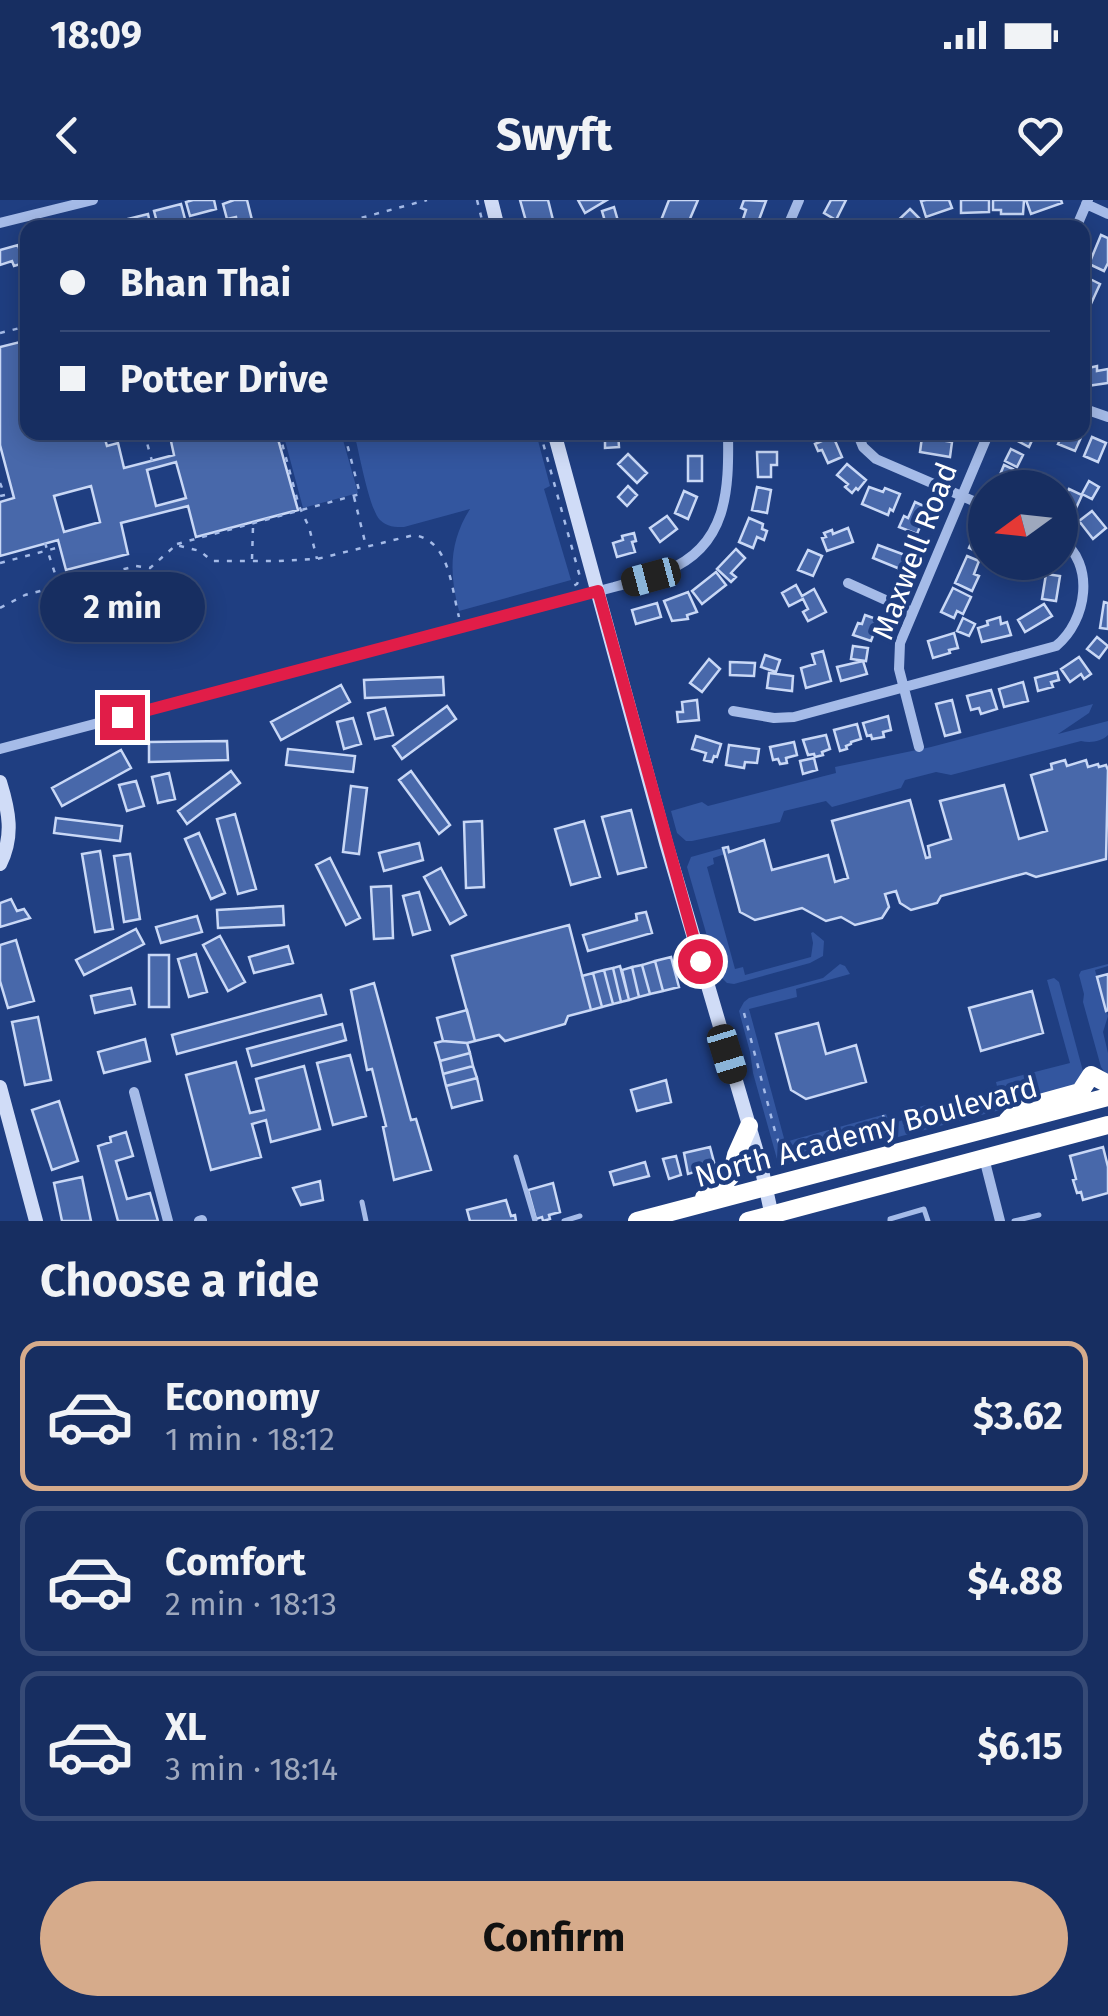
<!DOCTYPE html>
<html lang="en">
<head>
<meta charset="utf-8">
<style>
	:root { --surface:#172e61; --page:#203667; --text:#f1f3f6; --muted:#9ea8bd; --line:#364a76; --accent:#d6ab8b }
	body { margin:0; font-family:"Fira Sans",sans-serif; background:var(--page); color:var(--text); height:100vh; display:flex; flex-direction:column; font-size:38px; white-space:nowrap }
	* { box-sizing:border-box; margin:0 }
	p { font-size:32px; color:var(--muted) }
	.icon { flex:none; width:55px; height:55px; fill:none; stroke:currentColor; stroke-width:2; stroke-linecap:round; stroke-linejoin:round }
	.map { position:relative; height:1021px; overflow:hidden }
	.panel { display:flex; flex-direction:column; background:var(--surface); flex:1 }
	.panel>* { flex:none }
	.guide { position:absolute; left:20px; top:20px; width:1070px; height:220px; border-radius:20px; box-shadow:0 5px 25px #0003,0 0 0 2px var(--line); display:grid; align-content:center; height:220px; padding:0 40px; background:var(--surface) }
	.needle { width:65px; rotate:255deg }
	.controls { position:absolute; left:968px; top:270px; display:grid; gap:20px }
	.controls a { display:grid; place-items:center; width:110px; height:110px; border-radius:50%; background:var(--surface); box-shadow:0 5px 25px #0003,0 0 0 2px var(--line); font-size:50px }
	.end { position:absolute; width:45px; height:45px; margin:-22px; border:12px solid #e11d48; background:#fff; box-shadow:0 0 0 5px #fff }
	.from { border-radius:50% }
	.bubble { position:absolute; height:70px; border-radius:35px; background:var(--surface); box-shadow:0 5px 25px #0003,0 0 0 2px var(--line); font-size:32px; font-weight:700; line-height:70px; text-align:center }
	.car { position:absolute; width:30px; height:60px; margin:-30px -15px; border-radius:12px; box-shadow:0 0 8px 2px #0007; background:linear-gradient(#222 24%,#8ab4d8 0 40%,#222 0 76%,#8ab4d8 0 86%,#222 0) }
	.guide b { display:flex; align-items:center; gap:35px; height:95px; font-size:38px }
	.guide b+b { border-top:2px solid var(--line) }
	.guide i { width:25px; height:25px; background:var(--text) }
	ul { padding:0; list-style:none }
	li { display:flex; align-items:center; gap:30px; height:150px; margin:0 20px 15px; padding:0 20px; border:5px solid var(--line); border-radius:20px }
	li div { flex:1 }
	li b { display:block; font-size:38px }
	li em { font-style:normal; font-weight:700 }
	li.on { border-color:var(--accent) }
	li>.icon { width:90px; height:90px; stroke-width:1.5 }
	h2 { padding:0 40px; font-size:45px; line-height:120px }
	.button { display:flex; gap:20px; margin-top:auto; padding:20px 40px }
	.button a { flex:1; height:115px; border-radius:60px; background:var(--accent); color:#111; font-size:40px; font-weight:700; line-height:115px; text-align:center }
	.status { display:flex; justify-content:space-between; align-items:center; height:70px; padding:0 50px; background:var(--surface); direction:ltr }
	.status svg { height:28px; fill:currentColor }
	header { display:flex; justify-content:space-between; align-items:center; height:130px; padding:0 40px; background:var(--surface); font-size:45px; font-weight:700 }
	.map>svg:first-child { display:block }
</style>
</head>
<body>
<div class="status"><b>18:09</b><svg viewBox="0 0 49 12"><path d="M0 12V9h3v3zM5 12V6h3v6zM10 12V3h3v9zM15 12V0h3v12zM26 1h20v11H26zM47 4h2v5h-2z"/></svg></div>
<header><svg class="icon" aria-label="back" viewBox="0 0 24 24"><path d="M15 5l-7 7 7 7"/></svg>Swyft<svg class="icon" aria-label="heart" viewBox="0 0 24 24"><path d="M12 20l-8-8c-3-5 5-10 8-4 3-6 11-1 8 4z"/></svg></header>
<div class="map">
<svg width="1108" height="1021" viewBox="0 0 1108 1021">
	<rect width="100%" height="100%" fill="#1f3e81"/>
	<!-- green -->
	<path fill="#33569f" d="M283 233H341L358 293 303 308Z
		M354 233H536L550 286 544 289 571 380 459 411C449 374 449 342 470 309L404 327C395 327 387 327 380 320 369 309 359 251 354 233Z
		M1093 504 1089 513 1058 534 1108 521V535C1101 542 1090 543 1081 541L951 575 936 572 905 580 901 588 832 607 826 601 784 611 780 622 692 641H686L677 633 671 611 702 602 708 606 836 573 835 567 931 547Z
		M723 648 725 654 713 658 714 664 707 667 735 769 743 767 745 775 811 757 813 743 811 733 813 732 824 741 823 756 810 763 734 784 727 783 718 774 687 667 691 657Z
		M840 764 845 766 850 774 796 789 797 797 749 809 785 942 886 914 890 924 910 918 912 909 926 905 930 912 999 895 996 882 1070 863 1047 780 1054 778 1059 782 1084 875 1076 890 796 964 780 962 777 959 753 873 750 852 739 811 744 802 749 798 823 778Z
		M1108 764V766L1095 770 1108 816 1103 832 1108 853V877L1101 867 1083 802 1084 794 1079 775 1081 771Z"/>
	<!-- building -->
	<path fill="#4868aa" stroke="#c9d8f6" stroke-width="2.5" fill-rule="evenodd" d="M193 0H214L216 9 190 16 186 2Z
		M234 0H247L252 20 237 23 236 17 227 19 223 4Z
		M520 0H548L555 28H528Z
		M578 0H607L585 13Z
		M669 0H698L686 28H658Z
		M744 0 766 1 757 25 743 19 746 10 741 8Z
		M831 0H846L836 20 824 13Z
		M926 0H949L952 8 926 17 921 1Z
		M961 0H989V12L961 13Z
		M993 0H1024L1023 14H1001V10H993Z
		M1026 0H1061L1062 3 1031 14Z
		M181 4 185 19 158 26 154 11Z
		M614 7 620 28H607L602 11Z
		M910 9 921 20 913 28H890Z
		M148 14 151 28H126L124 20Z
		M1101 35 1108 38V63L1104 71 1089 64Z
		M18 45 24 63 14 66 12 61 0 65V50Z
		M1086 77 1100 84 1090 106 1082 103V85Z
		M28 140V232H37L38 239 62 232H103L107 246 118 243 124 268 174 255 169 232H276L298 310 196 337 188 306 121 323 128 354 66 370 58 340 0 356V302L14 298 0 245V147ZM176 262 186 298 156 306 147 270ZM91 286 100 322 64 332 54 296Z
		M1097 166V171L1108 169V183L1087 186 1084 169Z
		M605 232H618L619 247 605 248Z
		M1017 232H1041L1039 237 1034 236 1029 247 1014 239Z
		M1052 232H1082L1083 233 1075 251 1058 244 1061 238Z
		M931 234 940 236V240L952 242 950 257 920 252 922 237 930 238Z
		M833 236 842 257 828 263 822 250 818 251 815 244Z
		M1092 237 1106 243 1098 262 1084 256Z
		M1011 249 1023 255 1017 267 1005 261Z
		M757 252H777V265H771V277H758Z
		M628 254 647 273 637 283 618 264Z
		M688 256H702V281H688Z
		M847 264 866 280 858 290 856 288 852 293 845 287 848 284 837 275Z
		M1004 265 1013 269 1011 273 1026 280 1023 288H1009L997 282Z
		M1089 281 1099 287 1092 299 1082 294Z
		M628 286 637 295 627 306 618 297Z
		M757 287 771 290 767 313 752 310Z
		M869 287 883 292 885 288 900 294 893 311 890 309 888 315 862 304Z
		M1069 289 1082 295 1072 317 1060 311V297L1064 299Z
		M684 291 697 297 688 319 675 313Z
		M915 302 928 308 917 334 899 327 904 316 908 318Z
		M1092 311 1106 328 1093 339 1079 321Z
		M667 316 677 329 660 342 650 328Z
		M983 317 985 348 982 354 969 348Z
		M749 318 763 324 762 329 767 331 764 340 757 337 753 348 739 342Z
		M848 328 853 342 827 351 822 338 826 337 824 333 832 330 833 334Z
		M634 333 636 341 632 342 635 352 617 357 613 343 623 340 622 336Z
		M878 345 905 355 900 369 873 358Z
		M736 349 745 358 731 373 736 377 731 382 717 369Z
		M808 350 822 356 813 376 798 370Z
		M967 356 979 361 974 374 979 376 972 391 955 383Z
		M716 372 726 385 702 404 692 391Z
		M1046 374 1060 376 1056 401 1042 399Z
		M796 385 802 396 814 389 826 412 808 421 803 412 808 409 803 399 789 406 782 393Z
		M953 388 971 397 963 414 957 411 954 418 941 412Z
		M688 392 697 412 687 415 688 419 672 421 664 401Z
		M1104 402 1108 403V429L1100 428Z
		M657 403 661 417 636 424 632 410Z
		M1044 404 1052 416 1025 432 1018 420Z
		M865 415 879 420 871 441 853 435 858 423 862 424Z
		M1000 417 1001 424 1007 422 1011 435 982 442 978 428 988 425 987 421Z
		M963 418 975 424 969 436 957 431Z
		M954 433 958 448 949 450 950 453 933 458 928 441Z
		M1097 437 1108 446 1099 458 1087 449Z
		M853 446 868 448 866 461 851 459Z
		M823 451 831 481 806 488 801 468 815 464 812 454Z
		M765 455 780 460 776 472 761 467Z
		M1079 457 1091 474 1084 479 1081 474 1070 482 1061 469Z
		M709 459 720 469 702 492 690 483Z
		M863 461 867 474 841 481 837 467Z
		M730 462 755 463 754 476 730 475Z
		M1057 472 1059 480 1051 482 1053 487 1038 491 1035 478Z
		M769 473 793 476 792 491 767 488Z
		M443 477 444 495 365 498 364 480Z
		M1023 482 1028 501 1004 507 999 489Z
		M341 485 350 502 281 540 271 522Z
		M991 490 997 509 981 514 979 508 971 510 967 496Z
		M697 500 699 520 678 522 677 512H683L682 502Z
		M952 500 960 532 945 536 936 504Z
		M447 506 456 519 402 559 393 546Z
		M385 508 393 535 375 539 368 513Z
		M888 516 891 530 883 532 884 537 872 539 871 535 867 536 863 523Z
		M353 518 361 544 344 549 337 522Z
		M857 524 861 539 851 542V544L846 546 847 549 840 551 834 530Z
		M826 535 830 549 822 552 823 555 815 557 814 554 808 555 803 540Z
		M696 536 721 544 717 557 714 556 712 562 704 560 706 553 692 549Z
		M227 541 228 560 149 562V542Z
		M794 542 797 555 786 558 787 563 780 564 778 559 773 560 770 547Z
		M729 545 759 549 757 563 745 562 744 568 726 565Z
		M288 549 355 556 353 572 286 565Z
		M121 550 131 568 62 606 52 588Z
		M814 558 817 570 803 574 800 561Z
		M1065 560 1067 566 1086 560 1088 567 1098 564 1099 567 1106 565 1108 570 1106 659 1036 677 1026 673 941 696 937 703 911 710 900 703 896 691 885 694 889 707 882 718 855 725 841 717 826 721 802 708 755 720 740 712 723 648 728 647 729 652 764 640 772 670 828 655 835 682 848 678 832 621 910 600 926 658 930 657 928 646 951 639 940 601 1004 585 1019 639 1047 631 1031 575 1052 569 1051 564Z
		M231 571 240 583 187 624 178 611Z
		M411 571 450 625 439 634 399 580Z
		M169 573 175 599 158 603 152 577Z
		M136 581 144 606 127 611 119 585Z
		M351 586 367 588 359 654 343 652Z
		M631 610 646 667 618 674 602 617Z
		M235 614 256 689 238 694 217 619Z
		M56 618 122 626 120 641 54 633Z
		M482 621 484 687 466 688 464 622Z
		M584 621 600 677 571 685 555 629Z
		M199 633 225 693 211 699 185 639Z
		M419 643 423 660 384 671 379 653Z
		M100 651 113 729 95 732 82 654Z
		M130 654 140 719 124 722 114 656Z
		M330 658 360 718 346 725 316 665Z
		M441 668 466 715 450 724 424 677Z
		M391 686 393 738 374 739 371 687Z
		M419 692 430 730 413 735 403 696Z
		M11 699 17 711 24 709 30 718 0 727V703Z
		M283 706 284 725 218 728 217 710Z
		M646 712 652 733 588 751 583 735 637 720 636 714Z
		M197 716 202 732 161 743 156 727Z
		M569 725 591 810 568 816 565 824 505 841 499 835 475 841 452 756Z
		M136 729 144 744 84 775 76 760Z
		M220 736 245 782 228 791 203 745Z
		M16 740 34 801 8 808 0 781V745Z
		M288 746 293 763 254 773 249 757Z
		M196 754 207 792 189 797 178 759Z
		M149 755H169V807H149Z
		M671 757 679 787 663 791 655 761Z
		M655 761 663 791 650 794 642 765Z
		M642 765 650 794 639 797 632 767Z
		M620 766 629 800 621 802 613 768Z
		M632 767 639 797 629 800 622 770Z
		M613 768 621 802 613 804 604 770Z
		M604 770 613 804 602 807 593 773Z
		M593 773 602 807 591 810 582 776Z
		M1108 774V810L1106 811 1097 777Z
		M374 783 411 920 416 919 431 970 394 980 383 927 386 926 372 869 367 870 351 790Z
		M131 788 135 804 95 813 91 796Z
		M1032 791 1043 833 981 851 969 808Z
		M321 795 326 814 177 854 172 835Z
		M467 810 475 841 467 843 443 841 437 818Z
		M38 817 51 880 25 885 12 822Z
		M818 823 826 854 856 845 866 882 806 899 791 890 776 834Z
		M342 824 346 840 252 866 247 849Z
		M145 839 150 861 104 873 98 852Z
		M443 841 467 843 470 853 440 861 435 843Z
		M470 853 473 866 443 874 440 861Z
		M350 855 366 916 333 925 317 863Z
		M236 862 250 913 264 910 256 879 304 866 320 929 271 942 266 920 252 924 261 957 211 970 186 875Z
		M473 866 477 878 446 886 443 874Z
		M477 878 482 900 452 908 446 886Z
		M666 880 671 902 637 911 631 890Z
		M59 901 78 961 52 970 32 910Z
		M126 932 133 956 116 961 127 999 150 993 158 1021H118L98 946 111 942 110 937Z
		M710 947 715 966 688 974 684 953Z
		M1103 947 1108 967V993L1083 1000 1081 992 1077 993 1073 980 1076 979 1070 956Z
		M676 956 681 975 669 979 663 959Z
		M645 962 649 976 614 985 610 972Z
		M82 977 91 1021H62L54 983Z
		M320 981 323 1000 301 1005 293 988Z
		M553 983 560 1012 549 1015 550 1019 543 1021 542 1017 536 1019 528 990Z
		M506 1000 511 1016 515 1015 516 1021H470L467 1010Z"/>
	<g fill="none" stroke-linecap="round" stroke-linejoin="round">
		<!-- path -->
		<path stroke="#a5bbe8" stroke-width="2.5" stroke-dasharray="5 8" stroke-linecap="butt" d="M477 0 484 28
			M324 28 427 0
			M0 133 28 126
			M144 232 152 261
			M279 232 299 306 309 327 317 359
			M540 232 580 377 577 384 571 387
			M104 237 122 232
			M0 283 5 295 0 296
			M354 297 366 346
			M45 343 59 386
			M177 344 360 294 344 232
			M252 359 253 327
			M0 363 60 347
			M0 408 25 395 136 366 150 368 176 345 200 351 212 361H278L317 359 414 335C450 341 451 387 459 417
			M744 813 776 935 783 953 786 956 803 957 858 944 887 928 906 924 917 914 922 913 933 918 942 917 972 906 996 903 1009 898
			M883 915 887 928"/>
		<!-- lane -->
		<path stroke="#a5bbe8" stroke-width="5" d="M516 957 535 1021
			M362 1002 366 1021
			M564 1021 580 1016
			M890 1021V1019L924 1009 928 1021
			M1014 1021 1039 1015"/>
		<!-- street -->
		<path stroke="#a5bbe8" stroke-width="10" d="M1086 4 1108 14
			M0 23 93 0
			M787 28 799 0
			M1076 28 1088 0
			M1082 208 1108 217
			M857 232 863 247 876 259 985 306
			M658 235 728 233
			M848 383 912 412
			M733 511 774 518 794 517 1056 446C1087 421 1096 363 1060 339
			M919 547 899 469 900 443 989 232
			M0 549 614 387C631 382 650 378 666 371 728 346 729 290 728 232
			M134 892 168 1021
			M984 958 1000 1021
			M199 1021 202 1020"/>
		<!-- secondary -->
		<path stroke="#d0dcf7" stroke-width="14" d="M491 0 498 28
			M554 232 666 643 761 966 773 1021
			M0 582C9 611 14 636 0 664
			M0 887 36 1021"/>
		<!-- highway -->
		<path stroke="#fff" stroke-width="18" d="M1007 921 1018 909 1080 892 1091 875 1108 884
			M704 998 719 989 731 976 736 955 749 926
			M637 1021 1108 897
			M748 1021 1108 925"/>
	</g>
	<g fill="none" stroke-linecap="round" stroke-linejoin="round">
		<!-- route -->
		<path stroke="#e11d48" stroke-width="12" d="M122 517 598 391 700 761"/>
	</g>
	<g text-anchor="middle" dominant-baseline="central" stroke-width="9" stroke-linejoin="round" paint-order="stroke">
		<!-- street labels -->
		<g font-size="30" fill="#fff" stroke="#1f3e81">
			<text transform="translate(915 351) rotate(-69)">Maxwell Road</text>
			<text transform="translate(866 932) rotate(-15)">North Academy Boulevard</text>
		</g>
	</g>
</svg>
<div class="controls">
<a><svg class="needle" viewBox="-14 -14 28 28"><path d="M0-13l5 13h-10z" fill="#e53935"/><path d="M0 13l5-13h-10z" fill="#9ea8bd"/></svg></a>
</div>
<i class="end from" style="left:700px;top:761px"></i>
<i class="end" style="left:122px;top:517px"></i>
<div class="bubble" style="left:40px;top:372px;width:165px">2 min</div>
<i class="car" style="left:651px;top:377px;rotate:255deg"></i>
<i class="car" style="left:727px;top:854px;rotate:163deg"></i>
<div class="guide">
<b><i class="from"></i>Bhan Thai</b>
<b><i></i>Potter Drive</b>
</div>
</div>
<section class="panel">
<h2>Choose a ride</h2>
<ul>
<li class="on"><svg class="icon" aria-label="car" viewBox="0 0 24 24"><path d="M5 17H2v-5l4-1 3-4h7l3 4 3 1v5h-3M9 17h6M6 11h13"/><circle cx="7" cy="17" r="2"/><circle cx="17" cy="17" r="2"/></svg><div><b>Economy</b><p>1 min · 18:12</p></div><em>$3.62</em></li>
<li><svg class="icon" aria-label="car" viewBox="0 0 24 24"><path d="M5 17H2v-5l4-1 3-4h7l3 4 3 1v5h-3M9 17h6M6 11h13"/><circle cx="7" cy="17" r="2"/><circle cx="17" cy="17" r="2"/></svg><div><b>Comfort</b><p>2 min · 18:13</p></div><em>$4.88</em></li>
<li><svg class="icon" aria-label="car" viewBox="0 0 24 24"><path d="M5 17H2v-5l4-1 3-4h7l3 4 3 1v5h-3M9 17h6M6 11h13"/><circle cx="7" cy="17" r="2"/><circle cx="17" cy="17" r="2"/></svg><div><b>XL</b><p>3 min · 18:14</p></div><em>$6.15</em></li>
</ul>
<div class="button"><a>Confirm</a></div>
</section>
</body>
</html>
